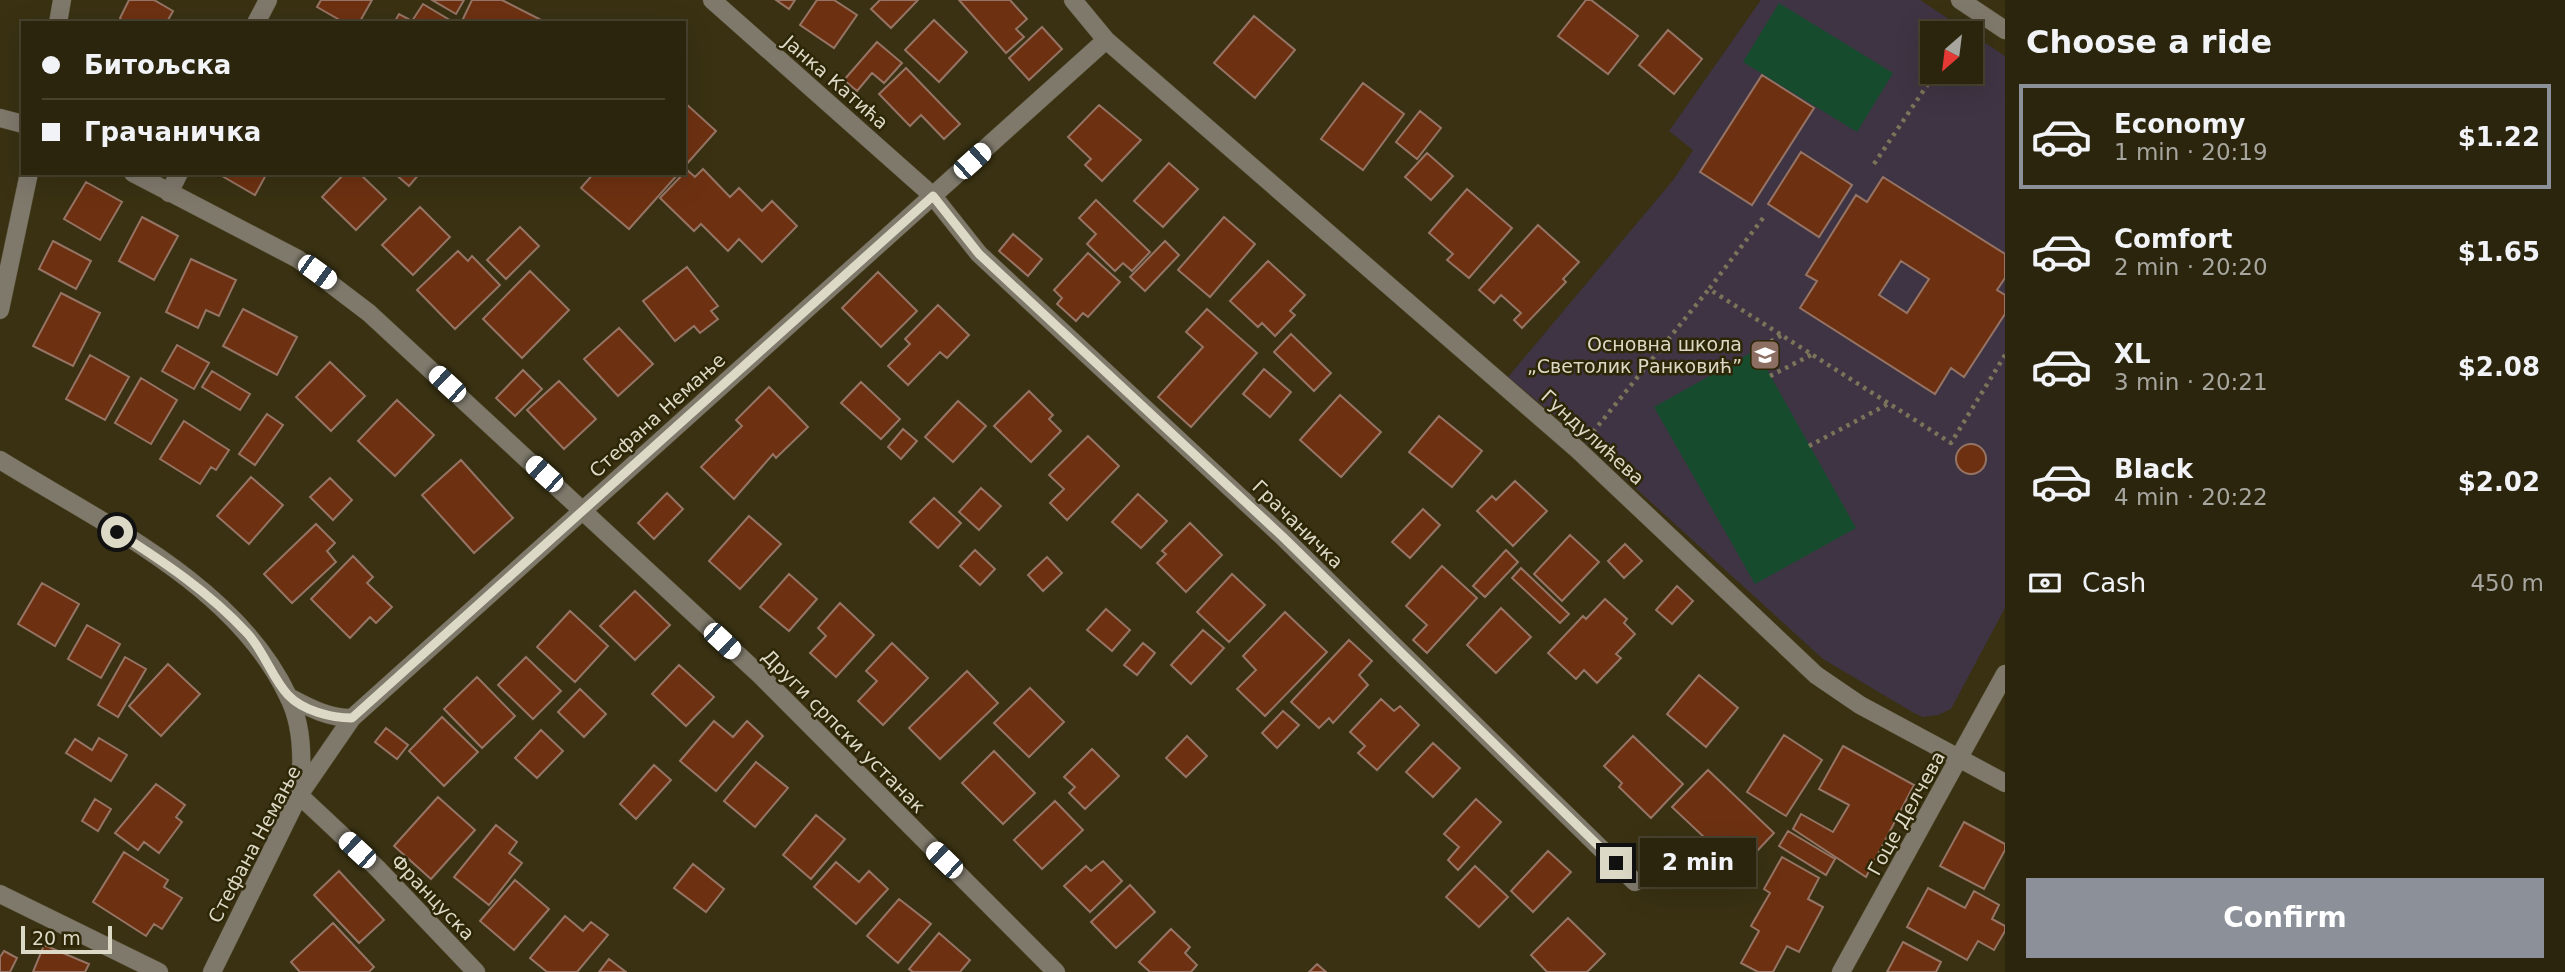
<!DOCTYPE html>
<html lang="en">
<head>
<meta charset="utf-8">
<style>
	:root { --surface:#2b250e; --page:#37311c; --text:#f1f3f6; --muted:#a6a59e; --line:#47422e; --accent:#8c9099 }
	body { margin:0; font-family:"DejaVu Sans",sans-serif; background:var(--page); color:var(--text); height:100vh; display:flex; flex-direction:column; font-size:26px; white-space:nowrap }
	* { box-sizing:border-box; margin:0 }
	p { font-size:23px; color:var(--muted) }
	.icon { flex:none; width:38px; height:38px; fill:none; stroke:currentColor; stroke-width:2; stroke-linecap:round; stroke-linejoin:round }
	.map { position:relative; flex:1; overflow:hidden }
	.drawer { display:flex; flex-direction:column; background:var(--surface); width:560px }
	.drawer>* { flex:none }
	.banner { position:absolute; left:21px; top:21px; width:665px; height:154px; border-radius:0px; box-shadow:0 7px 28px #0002,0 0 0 2px var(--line); display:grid; align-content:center; height:154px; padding:0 21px; background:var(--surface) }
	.needle { width:46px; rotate:208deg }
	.fabs { position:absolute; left:1920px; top:21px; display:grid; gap:14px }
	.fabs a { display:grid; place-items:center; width:63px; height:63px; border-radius:0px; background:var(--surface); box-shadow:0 7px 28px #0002,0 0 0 2px var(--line); font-size:35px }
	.scale { position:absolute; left:21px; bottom:18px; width:91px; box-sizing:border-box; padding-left:7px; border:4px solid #ddd9c7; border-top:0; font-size:19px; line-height:24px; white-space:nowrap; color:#ddd9c7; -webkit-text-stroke:5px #2e2707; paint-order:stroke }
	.end { position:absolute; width:32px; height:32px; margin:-16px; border:9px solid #ddd9c7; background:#111; box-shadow:0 0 0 4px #111 }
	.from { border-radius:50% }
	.bubble { position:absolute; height:49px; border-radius:0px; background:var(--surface); box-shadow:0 7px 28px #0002,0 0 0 2px var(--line); font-size:23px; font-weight:800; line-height:49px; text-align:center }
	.car { position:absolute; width:21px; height:42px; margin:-21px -10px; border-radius:9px; box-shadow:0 0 5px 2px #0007; background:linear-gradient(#fff 24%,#345 0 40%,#fff 0 76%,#345 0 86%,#fff 0) }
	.banner b { display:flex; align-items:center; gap:24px; height:66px; font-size:26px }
	.banner b+b { border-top:2px solid var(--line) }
	.banner i { width:18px; height:18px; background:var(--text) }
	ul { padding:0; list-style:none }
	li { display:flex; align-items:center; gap:21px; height:105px; margin:0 14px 10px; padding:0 7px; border:4px solid transparent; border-radius:0px }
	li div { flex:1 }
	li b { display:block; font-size:26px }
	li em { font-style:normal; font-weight:800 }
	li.active { border-color:var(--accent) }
	li>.icon { width:63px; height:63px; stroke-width:1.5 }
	h2 { padding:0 21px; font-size:32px; line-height:84px }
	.pay { display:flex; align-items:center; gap:18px; height:77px; padding:0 21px; font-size:26px }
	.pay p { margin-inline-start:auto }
	.action { display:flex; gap:14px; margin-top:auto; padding:14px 21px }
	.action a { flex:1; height:80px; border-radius:0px; background:var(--accent); color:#fff; font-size:28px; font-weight:800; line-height:80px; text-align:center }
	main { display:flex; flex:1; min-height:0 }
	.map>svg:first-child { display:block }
</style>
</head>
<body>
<main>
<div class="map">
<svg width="2005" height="972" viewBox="0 0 2005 972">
	<rect width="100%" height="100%" fill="#393112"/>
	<!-- education -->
	<path fill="#3f3443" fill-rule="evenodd" d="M1761 0H1920L2005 56V608L1951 709 1938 715 1923 717 1914 713 1823 659 1564 423 1508 377 1674 179 1693 150 1669 131ZM1932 33H1970V72H1932Z"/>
	<!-- green -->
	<path fill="#164b2e" d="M1779 3 1893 73 1857 132 1743 62Z
		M1756 350 1856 528 1755 584 1654 407Z"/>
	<!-- building -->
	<path fill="#6d3111" stroke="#967465" stroke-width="2" fill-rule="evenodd" d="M129 0H154L173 11 168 20 174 23H124L120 18Z
		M321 0H372L359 23H345L317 7Z
		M432 0H464L456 14Z
		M472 0H502L547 23H461Z
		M776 0H795L789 9Z
		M817 0H834L857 15 834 48 800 25Z
		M880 0H918L891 28 871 9Z
		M959 0H1010L1027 19 1016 29 1024 37 1006 53Z
		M1586 0H1591L1638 36 1608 74 1558 36Z
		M423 4 453 22 452 23H394L399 14 412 21Z
		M1254 16 1295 50 1255 98 1214 63Z
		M934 20 967 52 939 82 905 50Z
		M1042 27 1062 49 1029 80 1009 58Z
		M1668 30 1702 59 1674 94 1639 65Z
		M877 42 902 63 884 83 872 73 857 91 844 80Z
		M906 68 960 124 944 139 921 115 910 126 879 94Z
		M1762 75 1814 108 1752 205 1700 172Z
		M1363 83 1404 114 1363 170 1321 139Z
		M684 102 716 131 684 167Z
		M1099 105 1141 140 1102 181 1085 165 1091 159 1068 137Z
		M1420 111 1441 128 1417 159 1396 142Z
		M1801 152 1852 185 1819 237 1768 204Z
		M1427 153 1453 176 1431 200 1405 177Z
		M1169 163 1198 189 1163 227 1134 201Z
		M703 169 730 197 739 188 762 211 772 201 797 226 762 262 739 239 728 251 701 224 694 231 660 198 687 170 695 177Z
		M224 173H267L255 195 222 176Z
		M345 173H359L386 199 356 230 322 197Z
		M394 173H420L409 186Z
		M594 173H679L629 229 581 188Z
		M1883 177 2005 254V278L1997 290 2005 295V314L1964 377 1951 368 1935 394 1800 308 1817 281 1806 275 1856 195 1867 202ZM1901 261 1929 279 1907 313 1879 295Z
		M86 182 122 202 100 240 64 219Z
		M1467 189 1512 228 1469 278 1447 260 1453 254 1429 233Z
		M1096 200 1150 252 1132 271 1123 263 1115 271 1087 244 1096 234 1079 218Z
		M420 207 450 237 413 275 382 245Z
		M142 217 178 236 154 280 119 261Z
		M1224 217 1255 244 1210 297 1178 270Z
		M1538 225 1579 262 1563 279 1566 282 1522 328 1514 320 1521 313 1501 295 1494 303 1479 290Z
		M520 227 539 246 506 279 487 260Z
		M1013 234 1042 259 1028 276 999 251Z
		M53 241 91 261 76 289 39 269Z
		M1165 241 1179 255 1145 291 1130 277Z
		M458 251 468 261 472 256 500 285 455 329 417 290Z
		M1088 253 1120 282 1088 317 1083 313 1076 321 1057 304 1062 298 1054 290Z
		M191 259 236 280 219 316 206 310 198 328 166 312Z
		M1268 261 1305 295 1290 311 1295 315 1275 336 1262 323 1258 327 1230 301Z
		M687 267 718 306 711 311 718 319 700 333 694 326 675 341 643 301Z
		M530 271 569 310 522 358 483 319Z
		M878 272 917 311 881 347 842 308Z
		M61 293 100 313 73 366 33 346Z
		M938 305 969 335 947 358 940 352 908 385 888 366 910 344 905 339Z
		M243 309 297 337 277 375 223 346Z
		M1207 309 1257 353 1191 427 1158 397 1203 347 1186 332Z
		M619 328 653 364 618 396 584 359Z
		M1291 334 1331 373 1314 391 1274 352Z
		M177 345 209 363 194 389 162 371Z
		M90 355 129 377 105 420 66 399Z
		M330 362 365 396 331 431 296 397Z
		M1264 369 1291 392 1270 417 1243 394Z
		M523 370 542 389 515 416 496 398Z
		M212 371 250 394 240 410 202 387Z
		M141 378 177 400 151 444 115 423Z
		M559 381 596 419 564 449 527 410Z
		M861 382 900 419 881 439 841 403Z
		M769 387 808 427 776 458 773 454 734 499 701 467 742 426 736 420Z
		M1029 391 1053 415 1049 419 1061 431 1031 462 994 426Z
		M1340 395 1381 432 1341 477 1300 440Z
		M397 400 434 435 395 476 358 441Z
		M958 401 986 426 953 462 925 437Z
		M267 414 283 425 255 465 239 454Z
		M1439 416 1482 451 1452 487 1409 452Z
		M184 421 229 450 216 470 211 467 200 484 160 459Z
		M903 429 917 441 901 459 888 447Z
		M1088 436 1119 466 1067 520 1050 503 1064 489 1049 475Z
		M1956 459a15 15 0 1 1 30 0a15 15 0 1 1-30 0Z
		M461 460 513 518 474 553 422 495Z
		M251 477 283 505 249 544 217 516Z
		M330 478 352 500 333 520 310 497Z
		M1515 481 1547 511 1513 546 1477 511 1492 496 1496 500Z
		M981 488 1001 506 979 530 959 512Z
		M667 493 683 509 654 539 638 523Z
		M1138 494 1167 521 1141 548 1112 522Z
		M934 498 961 523 938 548 910 522Z
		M1423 509 1440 525 1410 558 1392 542Z
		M749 516 781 544 740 589 709 561Z
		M1190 523 1222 555 1186 592 1157 563 1166 554 1162 551Z
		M316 524 335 543 327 551 336 562 292 603 264 574Z
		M1570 535 1599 562 1562 601 1534 574Z
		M1625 544 1642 561 1624 578 1608 561Z
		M975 550 995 569 980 585 960 566Z
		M1506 550 1518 562 1485 597 1473 586Z
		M353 556 373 577 367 583 392 607 376 623 370 617 350 638 311 599Z
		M1047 557 1062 573 1043 591 1028 575Z
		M1442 566 1477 598 1427 653 1413 640 1427 625 1406 606Z
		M1521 568 1569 614 1560 623 1512 578Z
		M789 574 817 599 789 631 760 607Z
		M1232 574 1265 605 1229 642 1197 612Z
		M42 583 79 604 55 646 18 624Z
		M1677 586 1693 601 1672 624 1656 610Z
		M635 591 670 625 635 660 600 626Z
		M1605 599 1627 619 1624 623 1635 634 1616 654 1621 658 1597 683 1584 670 1576 679 1548 653 1583 616 1586 619Z
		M840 603 874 635 836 677 810 653 826 636 818 628Z
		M1501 608 1531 637 1496 673 1467 645Z
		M1106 609 1130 630 1112 651 1087 630Z
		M570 611 608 646 575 682 537 647Z
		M1285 612 1327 652 1265 716 1237 689 1256 670 1243 656Z
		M87 625 120 644 101 678 68 659Z
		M1203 630 1224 648 1191 684 1171 665Z
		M1349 640 1372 661 1359 675 1368 685 1333 723 1329 718 1319 728 1291 702Z
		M892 643 928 678 883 725 858 701 877 681 866 671Z
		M1143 643 1155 653 1137 675 1124 665Z
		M125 657 146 669 118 717 98 705Z
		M526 657 561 691 533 719 498 685Z
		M168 664 200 694 161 736 129 706Z
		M679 665 714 697 686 726 652 694Z
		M967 671 998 703 940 759 909 728Z
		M1699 675 1738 708 1706 747 1667 714Z
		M477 677 515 716 482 748 444 709Z
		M1030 688 1064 722 1029 757 994 723Z
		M580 689 606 714 584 737 558 712Z
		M1381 699 1394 711 1400 706 1419 725 1377 770 1358 753 1365 746 1350 732Z
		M1283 711 1299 725 1277 748 1262 733Z
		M442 717 478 752 444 786 409 751Z
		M714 721 733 737 747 721 763 736 716 791 680 761Z
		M386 728 408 745 397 759 375 742Z
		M541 730 563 751 537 778 515 758Z
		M1784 735 1822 760 1786 816 1747 792Z
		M1187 736 1207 756 1186 777 1166 758Z
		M1633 736 1683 784 1651 818 1619 787 1622 783 1604 766Z
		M99 738 127 755 111 781 66 753 75 739 92 750Z
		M1433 743 1460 768 1433 797 1406 772Z
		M1843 746 1914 785 1866 877 1793 829 1801 814 1833 832 1849 805 1819 789Z
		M1092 749 1119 776 1085 809 1069 793 1075 787 1064 777Z
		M994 751 1035 793 1003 824 962 783Z
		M756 762 788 788 755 827 724 801Z
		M654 765 671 780 636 819 620 804Z
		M1708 770 1774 833 1739 870 1672 807Z
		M156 784 185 805 176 817 182 822 159 853 144 842 138 850 115 833Z
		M438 797 475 830 431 879 394 846Z
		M95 799 111 809 98 831 82 821Z
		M1476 799 1501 822 1458 870 1448 860 1459 847 1444 834Z
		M1055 801 1083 830 1042 869 1014 840Z
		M816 815 845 839 811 879 783 855Z
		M1964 822 2005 844V850L1984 889 1940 866Z
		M496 825 517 842 509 853 522 863 489 905 454 877Z
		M1788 831 1835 859 1826 875 1779 846Z
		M1548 851 1571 872 1533 912 1511 891Z
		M124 852 168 880 164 887 182 898 162 929 154 924 146 936 93 902Z
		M1782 857 1819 878 1808 899 1823 907 1799 952 1787 946 1773 972H1758L1741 963 1759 931 1751 926 1770 893 1764 889Z
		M1103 861 1122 881 1090 912 1064 886 1086 866 1091 871Z
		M836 862 859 882 869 871 888 889 856 924 814 887Z
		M693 864 724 889 706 912 674 888Z
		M1475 866 1508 897 1479 927 1446 897Z
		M339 871 384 920 359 943 314 895Z
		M515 880 549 909 514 950 480 921Z
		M1130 885 1155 912 1116 948 1091 922Z
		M1928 888 1965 908 1974 891 1999 905 1992 919 2005 926V931L1994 950 1978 941 1967 960 1907 927Z
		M899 899 931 924 898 963 867 936Z
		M565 916 583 931 591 922 608 935 577 972H547L530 958Z
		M1568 918 1605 954 1587 972H1547L1531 955Z
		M333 923 374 967 369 972H300L291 962Z
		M1171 929 1190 947 1185 953 1197 965 1191 972H1150L1139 962Z
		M939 933 970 960 960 972H913L909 969Z
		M1903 942 1941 962 1936 972H1887Z
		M44 945 89 964 85 972H33Z
		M4 951 17 958 10 972H0V957Z
		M609 959 626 972H599Z
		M1317 964 1326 972H1309Z"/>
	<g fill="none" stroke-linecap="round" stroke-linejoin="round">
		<!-- minor casing -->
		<g stroke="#534c2f" stroke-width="19">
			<path id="minor" d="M712 0 933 196 979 254 1283 537 1635 882
				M1960 0 2005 30
				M58 23 62 0
				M256 23 268 0
				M1106 40 1578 450 1816 675 1860 705 2005 783
				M0 118 23 124
				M133 173 298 259 369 313 761 676 1056 972
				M169 193 179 173
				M0 310 29 173
				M0 460C100 522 236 585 288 696 303 725 303 763 299 795L377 868 476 972
				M289 697C310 708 328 718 352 718
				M0 894 159 972
				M212 972 299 795 352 718 1106 40 1073 0
				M1841 972 2005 674"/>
		</g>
		<!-- path -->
		<path stroke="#7a745a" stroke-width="4.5" stroke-dasharray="3.5 5" stroke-linecap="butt" d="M1874 164 1936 72
			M1763 218 1709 289 1951 443 2005 355
			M1756 350 1782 335
			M1770 376 1811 355
			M1593 432 1709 289
			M1809 446 1888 404"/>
		<!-- minor -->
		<use href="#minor" stroke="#7e796b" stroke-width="18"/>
	</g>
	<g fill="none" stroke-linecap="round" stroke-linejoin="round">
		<!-- route -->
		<path stroke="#ddd9c7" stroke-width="9" d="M117 532C164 562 209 592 247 633 264 651 272 678 288 695 303 711 332 718 352 718L933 196 979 254 1283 537 1616 863"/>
	</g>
	<!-- icons -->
	<defs>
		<g id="school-square" transform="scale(1.575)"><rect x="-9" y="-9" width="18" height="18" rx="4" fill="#8d6e63" stroke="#2e2707"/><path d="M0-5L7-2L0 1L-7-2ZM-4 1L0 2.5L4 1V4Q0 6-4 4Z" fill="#fff"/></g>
	</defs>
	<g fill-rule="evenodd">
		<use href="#school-square" x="1765" y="355"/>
	</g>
	<g text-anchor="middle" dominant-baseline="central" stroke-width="5" stroke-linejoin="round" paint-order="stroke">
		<!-- street labels -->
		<g font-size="19" fill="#ddd9c7" stroke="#2e2707">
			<text transform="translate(836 82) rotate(41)">Јанка Катића</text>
			<text transform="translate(657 415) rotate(-42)">Стефана Немање</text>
			<text transform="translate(1593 437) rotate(42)">Гундулићева</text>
			<text transform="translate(1298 524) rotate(44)">Грачаничка</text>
			<text transform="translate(844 731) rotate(45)">Други српски устанак</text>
			<text transform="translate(1906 813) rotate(-61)">Гоце Делчева</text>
			<text transform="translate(254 844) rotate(-62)">Стефана Немање</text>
			<text transform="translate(433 897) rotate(46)">Француска</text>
		</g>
		<!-- poi labels -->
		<g font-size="19" fill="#ddd9c7" stroke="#2e2707" text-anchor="end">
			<text x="1742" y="344">Основна школа<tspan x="1742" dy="22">„Светолик Ранковић”</tspan></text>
		</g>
	</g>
</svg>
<div class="fabs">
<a><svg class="needle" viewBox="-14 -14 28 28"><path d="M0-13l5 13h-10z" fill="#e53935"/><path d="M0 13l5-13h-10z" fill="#a6a59e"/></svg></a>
</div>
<div class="scale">20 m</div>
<i class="end from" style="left:117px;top:532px"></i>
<i class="end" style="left:1616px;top:863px"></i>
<div class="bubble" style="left:1640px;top:838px;width:116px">2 min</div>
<i class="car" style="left:972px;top:161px;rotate:48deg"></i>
<i class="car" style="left:317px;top:272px;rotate:126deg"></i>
<i class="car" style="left:447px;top:384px;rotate:313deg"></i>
<i class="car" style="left:544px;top:474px;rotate:312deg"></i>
<i class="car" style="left:722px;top:641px;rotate:133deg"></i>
<i class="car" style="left:357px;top:850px;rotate:313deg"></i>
<i class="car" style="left:944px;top:860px;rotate:314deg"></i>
<div class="banner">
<b><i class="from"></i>Битољска</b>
<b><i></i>Грачаничка</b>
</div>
</div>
<section class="drawer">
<h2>Choose a ride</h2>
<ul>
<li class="active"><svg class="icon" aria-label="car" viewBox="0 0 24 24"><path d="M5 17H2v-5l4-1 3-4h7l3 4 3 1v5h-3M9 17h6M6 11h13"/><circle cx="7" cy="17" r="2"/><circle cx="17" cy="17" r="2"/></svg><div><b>Economy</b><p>1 min · 20:19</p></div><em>$1.22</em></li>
<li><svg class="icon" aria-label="car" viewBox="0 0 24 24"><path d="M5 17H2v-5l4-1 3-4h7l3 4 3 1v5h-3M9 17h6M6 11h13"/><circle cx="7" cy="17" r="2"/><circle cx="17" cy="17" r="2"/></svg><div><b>Comfort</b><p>2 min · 20:20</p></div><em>$1.65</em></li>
<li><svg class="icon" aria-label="car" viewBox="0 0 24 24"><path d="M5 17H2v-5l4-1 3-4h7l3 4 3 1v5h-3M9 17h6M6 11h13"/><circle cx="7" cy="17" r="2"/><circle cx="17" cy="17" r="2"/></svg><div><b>XL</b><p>3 min · 20:21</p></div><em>$2.08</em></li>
<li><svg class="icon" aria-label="car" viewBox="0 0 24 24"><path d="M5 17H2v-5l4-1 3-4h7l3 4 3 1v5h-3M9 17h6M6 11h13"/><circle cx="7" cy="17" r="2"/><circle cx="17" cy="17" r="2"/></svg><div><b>Black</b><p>4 min · 20:22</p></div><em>$2.02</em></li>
</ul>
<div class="pay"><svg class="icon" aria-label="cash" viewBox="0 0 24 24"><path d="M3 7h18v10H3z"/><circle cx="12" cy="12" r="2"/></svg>Cash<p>450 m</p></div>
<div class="action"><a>Confirm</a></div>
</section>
</main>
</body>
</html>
